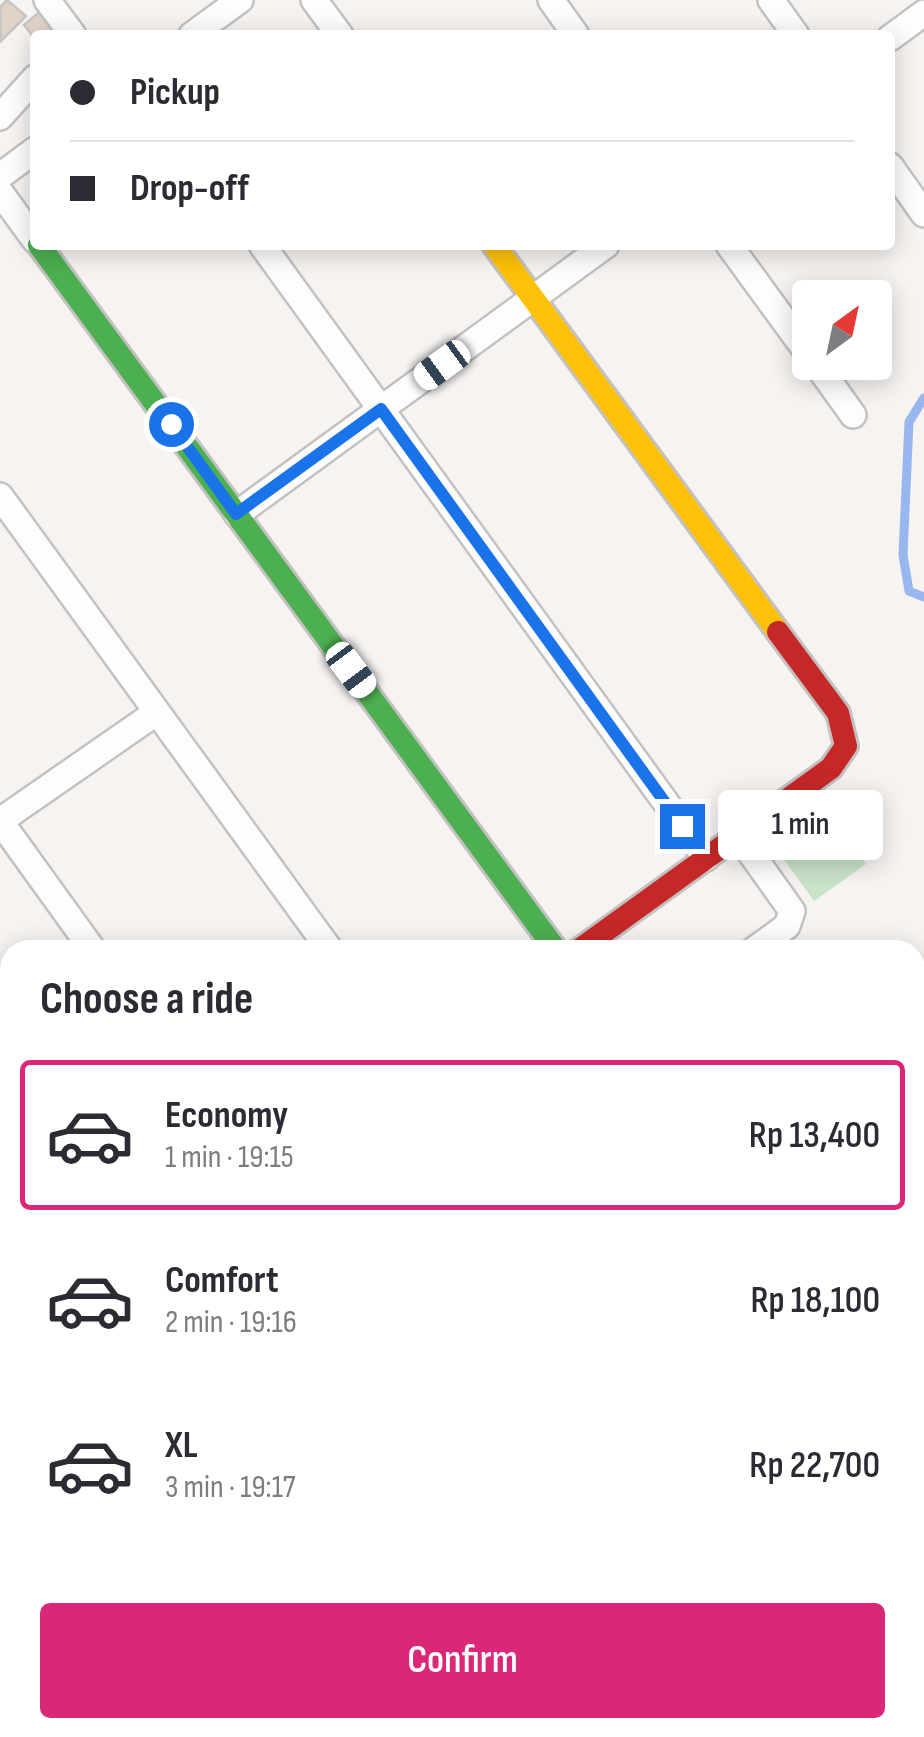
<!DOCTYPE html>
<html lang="en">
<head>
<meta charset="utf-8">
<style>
	:root { --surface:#fff; --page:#f7f7f7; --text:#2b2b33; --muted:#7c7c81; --line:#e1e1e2; --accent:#db2777 }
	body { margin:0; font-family:"Sofia Sans Condensed",sans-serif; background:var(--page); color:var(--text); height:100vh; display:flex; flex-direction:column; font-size:38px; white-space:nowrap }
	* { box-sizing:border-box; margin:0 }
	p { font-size:32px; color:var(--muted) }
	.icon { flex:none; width:55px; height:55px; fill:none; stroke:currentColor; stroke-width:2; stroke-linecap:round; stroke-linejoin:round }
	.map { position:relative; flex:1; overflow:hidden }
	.drawer { position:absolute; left:0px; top:940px; width:925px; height:798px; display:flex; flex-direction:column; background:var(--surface); border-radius:30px 30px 0 0; box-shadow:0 5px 25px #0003 }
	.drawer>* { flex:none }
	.top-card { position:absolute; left:30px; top:30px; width:865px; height:220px; border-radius:10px; box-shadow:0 5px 25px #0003; display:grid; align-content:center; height:220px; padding:0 40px; background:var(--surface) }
	.needle { width:65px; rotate:33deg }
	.tools { position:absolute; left:792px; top:280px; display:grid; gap:20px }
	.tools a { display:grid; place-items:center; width:100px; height:100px; border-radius:10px; background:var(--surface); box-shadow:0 5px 25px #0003; font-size:50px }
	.end { position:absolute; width:45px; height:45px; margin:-22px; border:12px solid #1a73e8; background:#fff; box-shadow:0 0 0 5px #fff }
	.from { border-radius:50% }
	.bubble { position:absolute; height:70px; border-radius:10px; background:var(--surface); box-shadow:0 5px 25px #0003; font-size:32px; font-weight:600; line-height:70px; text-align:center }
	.car { position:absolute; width:30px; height:60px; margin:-30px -15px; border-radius:12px; box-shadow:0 0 8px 2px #0007; background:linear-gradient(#fff 24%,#345 0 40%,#fff 0 76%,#345 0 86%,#fff 0) }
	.top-card b { display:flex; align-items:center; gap:35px; height:95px; font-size:38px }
	.top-card b+b { border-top:2px solid var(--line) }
	.top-card i { width:25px; height:25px; background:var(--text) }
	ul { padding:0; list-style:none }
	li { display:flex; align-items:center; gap:30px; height:150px; margin:0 20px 15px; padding:0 20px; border:5px solid transparent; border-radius:10px }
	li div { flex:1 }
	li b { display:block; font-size:38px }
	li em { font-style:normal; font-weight:600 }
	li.on { border-color:var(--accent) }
	li>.icon { width:90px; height:90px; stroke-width:1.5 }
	h2 { padding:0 40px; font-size:45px; line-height:120px }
	.button { display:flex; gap:20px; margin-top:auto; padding:20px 40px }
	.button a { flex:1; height:115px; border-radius:10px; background:var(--accent); color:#fff; font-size:40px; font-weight:600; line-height:115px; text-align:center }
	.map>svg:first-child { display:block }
</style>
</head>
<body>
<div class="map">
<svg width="924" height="1737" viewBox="0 0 924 1737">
	<rect width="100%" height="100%" fill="#f6f3f1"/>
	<!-- green -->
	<path fill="#c9e3c9" d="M820 802 866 864 814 901 769 839Z"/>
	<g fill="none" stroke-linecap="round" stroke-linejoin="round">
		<!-- stream -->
		<path stroke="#98b7ee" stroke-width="9" d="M924 398 909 422 903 555 909 591 924 597
			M917 1032 924 1022
			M0 1612H10"/>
	</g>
	<!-- building -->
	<path fill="#e0d4c7" stroke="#c7c5c3" stroke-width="2.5" d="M7 0 26 16 1 41 0 7Z
		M43 9 63 35H35V39L24 25Z"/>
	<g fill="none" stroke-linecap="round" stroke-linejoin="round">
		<!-- street casing -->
		<g stroke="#c4c2c1" stroke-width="30">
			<path id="street" d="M47 0 73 35
				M314 0 340 35
				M551 0 576 35
				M771 0 796 35
				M192 35 240 0
				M890 38 924 13
				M0 117 35 78
				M890 166 924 214
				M0 176 35 150
				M0 192 35 240
				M262 245 706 858
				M729 245 810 356
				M815 362 853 415
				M0 496 330 950
				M237 514 606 245
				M0 821 157 712
				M0 821 93 950
				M738 835 792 911 787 926 754 950
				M915 1085 924 1095
				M0 1138 10 1152
				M915 1202 924 1188
				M0 1461 10 1462
				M0 1525 10 1527"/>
		</g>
		<!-- fast casing -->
		<g stroke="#c4c2c1" stroke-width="28">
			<path id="fast" d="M39 245 556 950"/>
		</g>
		<!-- slow casing -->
		<g stroke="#c4c2c1" stroke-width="28">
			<path id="slow" d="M494 245 778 632"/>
		</g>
		<!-- jam casing -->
		<g stroke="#c4c2c1" stroke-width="28">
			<path id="jam" d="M579 950 831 768 846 746 838 713 778 632"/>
		</g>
		<!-- street -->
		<use href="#street" stroke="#fefdfd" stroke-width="25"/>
		<!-- fast -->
		<use href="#fast" stroke="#4caf50" stroke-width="22"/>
		<!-- slow -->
		<use href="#slow" stroke="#ffc107" stroke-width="22"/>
		<!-- jam -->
		<use href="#jam" stroke="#c62828" stroke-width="22"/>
	</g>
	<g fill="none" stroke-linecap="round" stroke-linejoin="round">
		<!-- route -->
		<path stroke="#1a73e8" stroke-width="12" d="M171 424 236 514 381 409 682 826"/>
	</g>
</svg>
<div class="tools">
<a><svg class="needle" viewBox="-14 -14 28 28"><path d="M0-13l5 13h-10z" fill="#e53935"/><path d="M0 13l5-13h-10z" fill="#7c7c81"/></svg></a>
</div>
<i class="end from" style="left:171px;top:424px"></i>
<i class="end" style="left:682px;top:826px"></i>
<div class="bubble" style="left:718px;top:790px;width:165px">1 min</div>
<i class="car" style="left:442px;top:365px;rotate:234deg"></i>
<i class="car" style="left:351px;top:670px;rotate:143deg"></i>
<div class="top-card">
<b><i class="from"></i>Pickup</b>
<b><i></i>Drop-off</b>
</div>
<section class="drawer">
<h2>Choose a ride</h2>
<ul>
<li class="on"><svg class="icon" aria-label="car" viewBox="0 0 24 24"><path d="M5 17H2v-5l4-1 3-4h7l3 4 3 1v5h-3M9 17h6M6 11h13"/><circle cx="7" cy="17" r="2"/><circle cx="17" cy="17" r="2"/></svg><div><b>Economy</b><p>1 min · 19:15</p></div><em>Rp 13,400</em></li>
<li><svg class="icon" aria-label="car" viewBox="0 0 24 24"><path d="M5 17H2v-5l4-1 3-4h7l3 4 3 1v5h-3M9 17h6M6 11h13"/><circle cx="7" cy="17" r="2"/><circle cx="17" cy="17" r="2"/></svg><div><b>Comfort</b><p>2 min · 19:16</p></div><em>Rp 18,100</em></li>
<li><svg class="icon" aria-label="car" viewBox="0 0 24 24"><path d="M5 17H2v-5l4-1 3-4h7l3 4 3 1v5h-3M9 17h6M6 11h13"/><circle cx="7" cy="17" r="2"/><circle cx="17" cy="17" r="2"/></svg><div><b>XL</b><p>3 min · 19:17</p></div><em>Rp 22,700</em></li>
</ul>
<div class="button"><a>Confirm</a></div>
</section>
</div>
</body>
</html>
